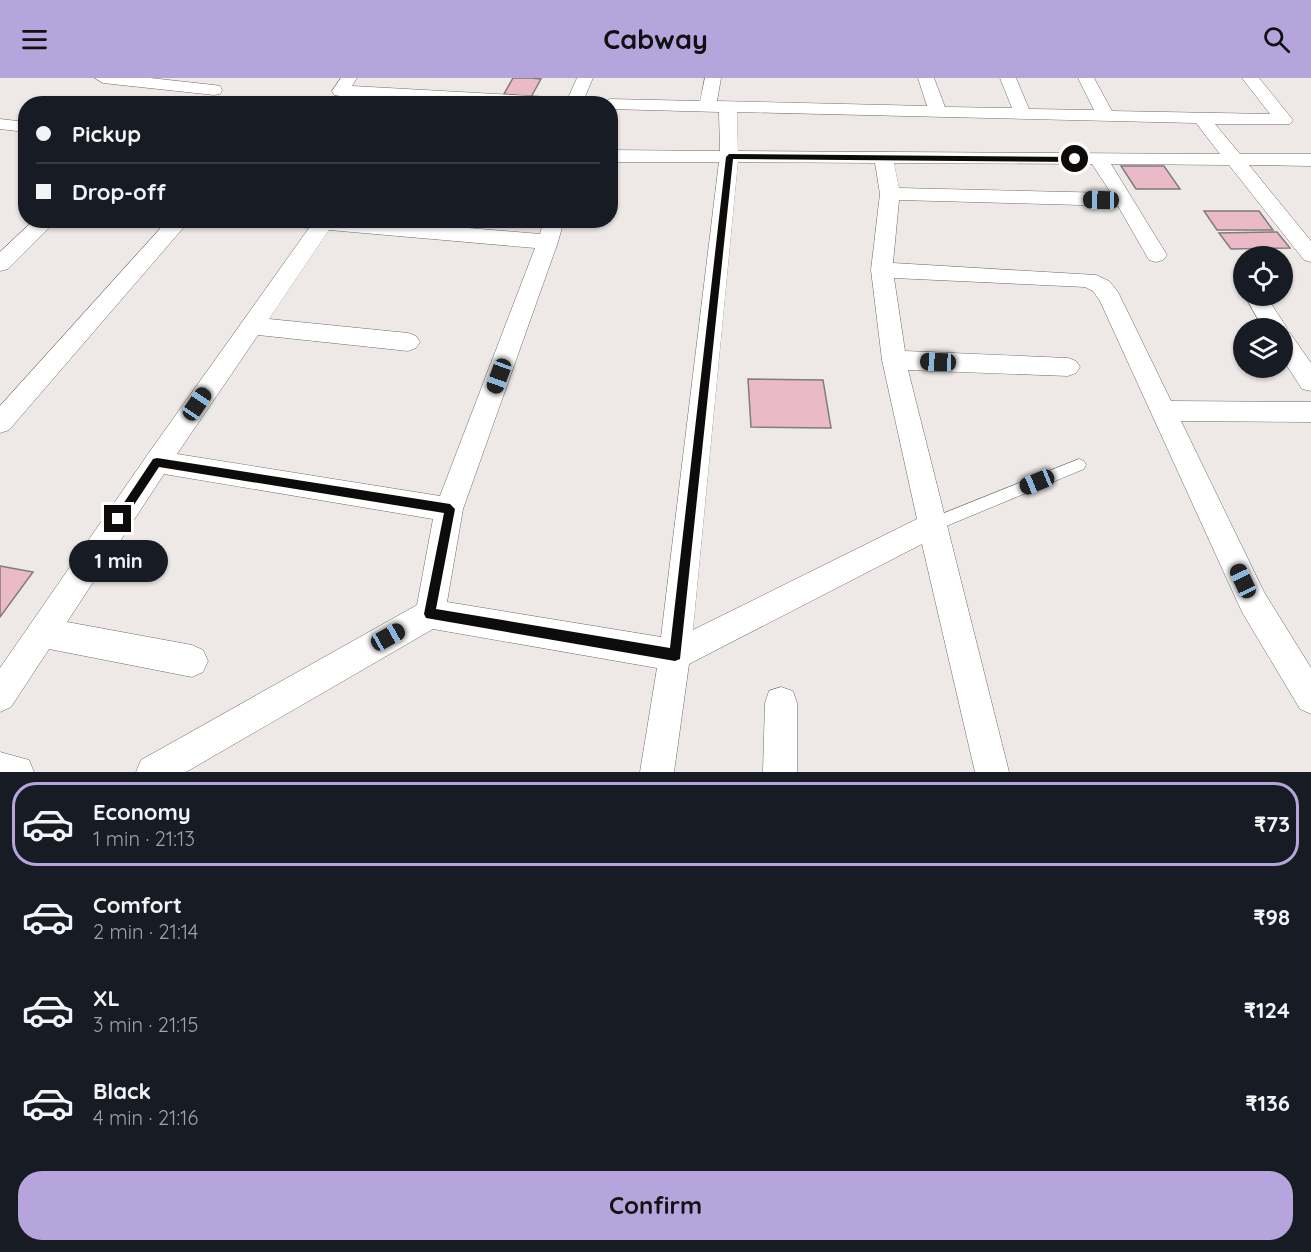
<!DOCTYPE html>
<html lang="en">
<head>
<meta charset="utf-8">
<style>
	:root { --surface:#171b24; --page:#242831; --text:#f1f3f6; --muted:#9ea1a6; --line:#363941; --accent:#b6a5dd }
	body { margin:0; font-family:Quicksand,sans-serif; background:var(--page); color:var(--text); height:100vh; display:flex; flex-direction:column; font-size:22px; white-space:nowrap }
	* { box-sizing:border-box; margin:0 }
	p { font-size:20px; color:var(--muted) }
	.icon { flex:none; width:33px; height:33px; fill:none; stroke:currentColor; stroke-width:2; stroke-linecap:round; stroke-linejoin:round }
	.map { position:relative; height:694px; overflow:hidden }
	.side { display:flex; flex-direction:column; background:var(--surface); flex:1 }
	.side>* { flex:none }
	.guide { position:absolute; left:18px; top:18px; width:600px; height:132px; border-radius:24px; box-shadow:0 2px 4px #0004; display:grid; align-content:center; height:132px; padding:0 18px; background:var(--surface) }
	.fabs { position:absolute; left:1233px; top:168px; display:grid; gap:12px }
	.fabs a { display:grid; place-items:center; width:60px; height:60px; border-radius:50%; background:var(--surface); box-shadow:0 2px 4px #0004; font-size:30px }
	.end { position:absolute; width:27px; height:27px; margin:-14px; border:8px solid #0e0c0b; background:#fff; box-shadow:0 0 0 3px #fff }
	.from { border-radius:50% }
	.bubble { position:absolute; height:42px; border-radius:21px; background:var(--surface); box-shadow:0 2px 4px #0004; font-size:20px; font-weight:700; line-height:42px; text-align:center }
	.car { position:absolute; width:18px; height:36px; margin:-18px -9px; border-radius:8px; box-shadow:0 0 4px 2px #0007; background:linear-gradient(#222 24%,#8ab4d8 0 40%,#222 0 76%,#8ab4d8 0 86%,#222 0) }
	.guide b { display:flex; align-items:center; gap:21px; height:57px; font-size:22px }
	.guide b+b { border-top:2px solid var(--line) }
	.guide i { width:15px; height:15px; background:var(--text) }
	ul { padding:10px 0 0; list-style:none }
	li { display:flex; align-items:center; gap:18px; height:84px; margin:0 12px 9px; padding:0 6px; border:3px solid transparent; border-radius:24px }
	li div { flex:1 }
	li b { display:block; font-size:22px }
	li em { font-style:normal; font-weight:700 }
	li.current { border-color:var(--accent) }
	li>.icon { width:54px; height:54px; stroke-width:1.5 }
	.action { display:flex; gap:12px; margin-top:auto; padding:12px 18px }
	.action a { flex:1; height:69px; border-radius:24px; background:var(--accent); color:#111; font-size:24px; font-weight:700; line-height:69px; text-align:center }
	header { display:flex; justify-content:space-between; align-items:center; height:78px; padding:0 18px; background:var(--accent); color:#111; font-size:27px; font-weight:700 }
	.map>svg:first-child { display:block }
</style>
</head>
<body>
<header><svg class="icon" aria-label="menu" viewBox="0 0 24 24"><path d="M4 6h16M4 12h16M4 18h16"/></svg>Cabway<svg class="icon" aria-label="search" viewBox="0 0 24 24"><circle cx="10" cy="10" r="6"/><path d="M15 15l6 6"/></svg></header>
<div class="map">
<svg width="1311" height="694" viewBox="0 0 1311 694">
	<rect width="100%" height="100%" fill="#eee9e7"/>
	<!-- building -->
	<path fill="#eabac8" stroke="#807b7c" stroke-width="1.5" d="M513 0H531L541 1 531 19 504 16Z
		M1121 88H1164L1180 111H1136Z
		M1204 133H1259L1273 152H1217Z
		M1277 154 1290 170 1231 171 1219 155Z
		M748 301 823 302 831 350 751 349Z
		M0 488 33 494 0 539Z"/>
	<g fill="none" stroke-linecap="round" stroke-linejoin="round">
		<!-- lane casing -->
		<g stroke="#6f6b69" stroke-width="1">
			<path id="lane" d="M1079 381 1084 383 1086 387 1084 391 932 454 927 452 925 447 927 442Z"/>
		</g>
		<!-- street casing -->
		<g stroke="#6f6b69" stroke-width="1">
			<path id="street" d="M95 0H150L214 7 220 8 222 12 220 16 214 17 103 5Z
				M341 0H357L352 8 568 20 577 0H593L584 21 590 26H483L340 18 334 17 332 13Z
				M705 0H721L717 23 927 28 918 0H934L945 29 1012 30 1000 0H1016L1029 31 1094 32 1078 0H1094L1112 33 1270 36 1242 0H1259L1293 42 1290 46H1215L1240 76H1311V88L1249 87 1311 163V184L1304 182 1229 87 1111 86 1167 177 1163 182 1156 184 1149 182 1118 128 899 122 893 185 1096 197 1109 203 1118 214 1171 323 1311 324V344L1181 343 1264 514 1311 590V636L1300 631 1242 534 1100 223 1093 213 1085 209 894 200 905 273 1068 280 1076 283 1080 289 1076 295 1068 298 908 292 1009 694H975L922 466 689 586 674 694H640L657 590 433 551 186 694H136L141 682 417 527 433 441 164 396 67 544 192 567 203 572 208 583 203 594 192 599 49 571 11 629 0 634V590L148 376 309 150 280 147 277 142H372L540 156 544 142H564L558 164 463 431 447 524 661 559 719 84H610V72L720 73 719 34 610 31V26H602L610 21 700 23ZM737 34 1196 45 1220 76 738 73ZM738 84 875 85 880 116 871 192 882 282 917 441 693 552ZM894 85 1092 86 1111 115 899 110ZM329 152 535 170 440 418 177 376 258 257 408 273 416 270 420 264 416 258 408 255 269 241Z
				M0 41 26 44V54L0 51Z
				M34 142H57L8 191 0 193V174Z
				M168 142H190L9 352 0 355V328Z
				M1245 218H1266L1287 250 1285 253 1290 255 1311 285V313L1302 311 1282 280V250H1263Z
				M781 609 793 613 797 625V694H763L765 625 769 613Z
				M0 674 29 682 34 694H0Z"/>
		</g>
		<!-- lane -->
		<use href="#lane" fill="#fff" fill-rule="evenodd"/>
		<!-- street -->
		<use href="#street" fill="#fff" fill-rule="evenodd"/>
	</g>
	<!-- route -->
	<path fill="#0e0c0b" d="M729 76 1075 79 1079 81 1075 84 733 81 680 581 675 583 426 540 424 536 444 435 159 389 122 445H115V438L153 381 157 380 450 426 455 431 436 531 670 570 726 79Z"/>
</svg>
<div class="fabs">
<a><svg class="icon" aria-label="locate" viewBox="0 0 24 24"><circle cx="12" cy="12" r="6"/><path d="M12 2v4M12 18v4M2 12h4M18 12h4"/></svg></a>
<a><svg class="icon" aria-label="layers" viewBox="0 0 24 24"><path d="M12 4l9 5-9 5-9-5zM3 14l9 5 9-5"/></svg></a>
</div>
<i class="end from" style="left:1075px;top:81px"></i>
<i class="end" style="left:118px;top:441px"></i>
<div class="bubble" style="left:69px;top:462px;width:99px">1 min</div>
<i class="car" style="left:1101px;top:122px;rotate:271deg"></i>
<i class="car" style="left:938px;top:284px;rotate:272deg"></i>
<i class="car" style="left:499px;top:298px;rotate:200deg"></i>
<i class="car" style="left:197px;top:326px;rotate:34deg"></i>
<i class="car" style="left:1037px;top:404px;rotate:248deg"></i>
<i class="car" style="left:1243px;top:503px;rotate:335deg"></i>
<i class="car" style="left:388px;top:559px;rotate:61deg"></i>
<div class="guide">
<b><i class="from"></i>Pickup</b>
<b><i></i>Drop-off</b>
</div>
</div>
<section class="side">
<ul>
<li class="current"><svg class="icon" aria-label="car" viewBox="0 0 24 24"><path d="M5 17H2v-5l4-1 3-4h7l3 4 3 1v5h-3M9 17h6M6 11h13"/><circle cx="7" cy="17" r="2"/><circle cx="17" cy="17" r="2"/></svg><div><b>Economy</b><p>1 min · 21:13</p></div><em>₹73</em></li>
<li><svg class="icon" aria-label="car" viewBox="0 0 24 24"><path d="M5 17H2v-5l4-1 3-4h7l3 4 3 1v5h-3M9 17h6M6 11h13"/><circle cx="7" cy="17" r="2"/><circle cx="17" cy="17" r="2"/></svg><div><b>Comfort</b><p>2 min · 21:14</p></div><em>₹98</em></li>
<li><svg class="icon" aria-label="car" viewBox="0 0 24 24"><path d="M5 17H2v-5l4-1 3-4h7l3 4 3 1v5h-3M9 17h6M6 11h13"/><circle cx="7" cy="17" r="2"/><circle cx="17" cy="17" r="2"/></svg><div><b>XL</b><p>3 min · 21:15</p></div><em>₹124</em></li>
<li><svg class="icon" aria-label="car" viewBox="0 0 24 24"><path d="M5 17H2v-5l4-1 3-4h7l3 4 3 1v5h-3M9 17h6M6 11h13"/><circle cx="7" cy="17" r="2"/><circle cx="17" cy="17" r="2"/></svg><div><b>Black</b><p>4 min · 21:16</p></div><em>₹136</em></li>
</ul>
<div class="action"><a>Confirm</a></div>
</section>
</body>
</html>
